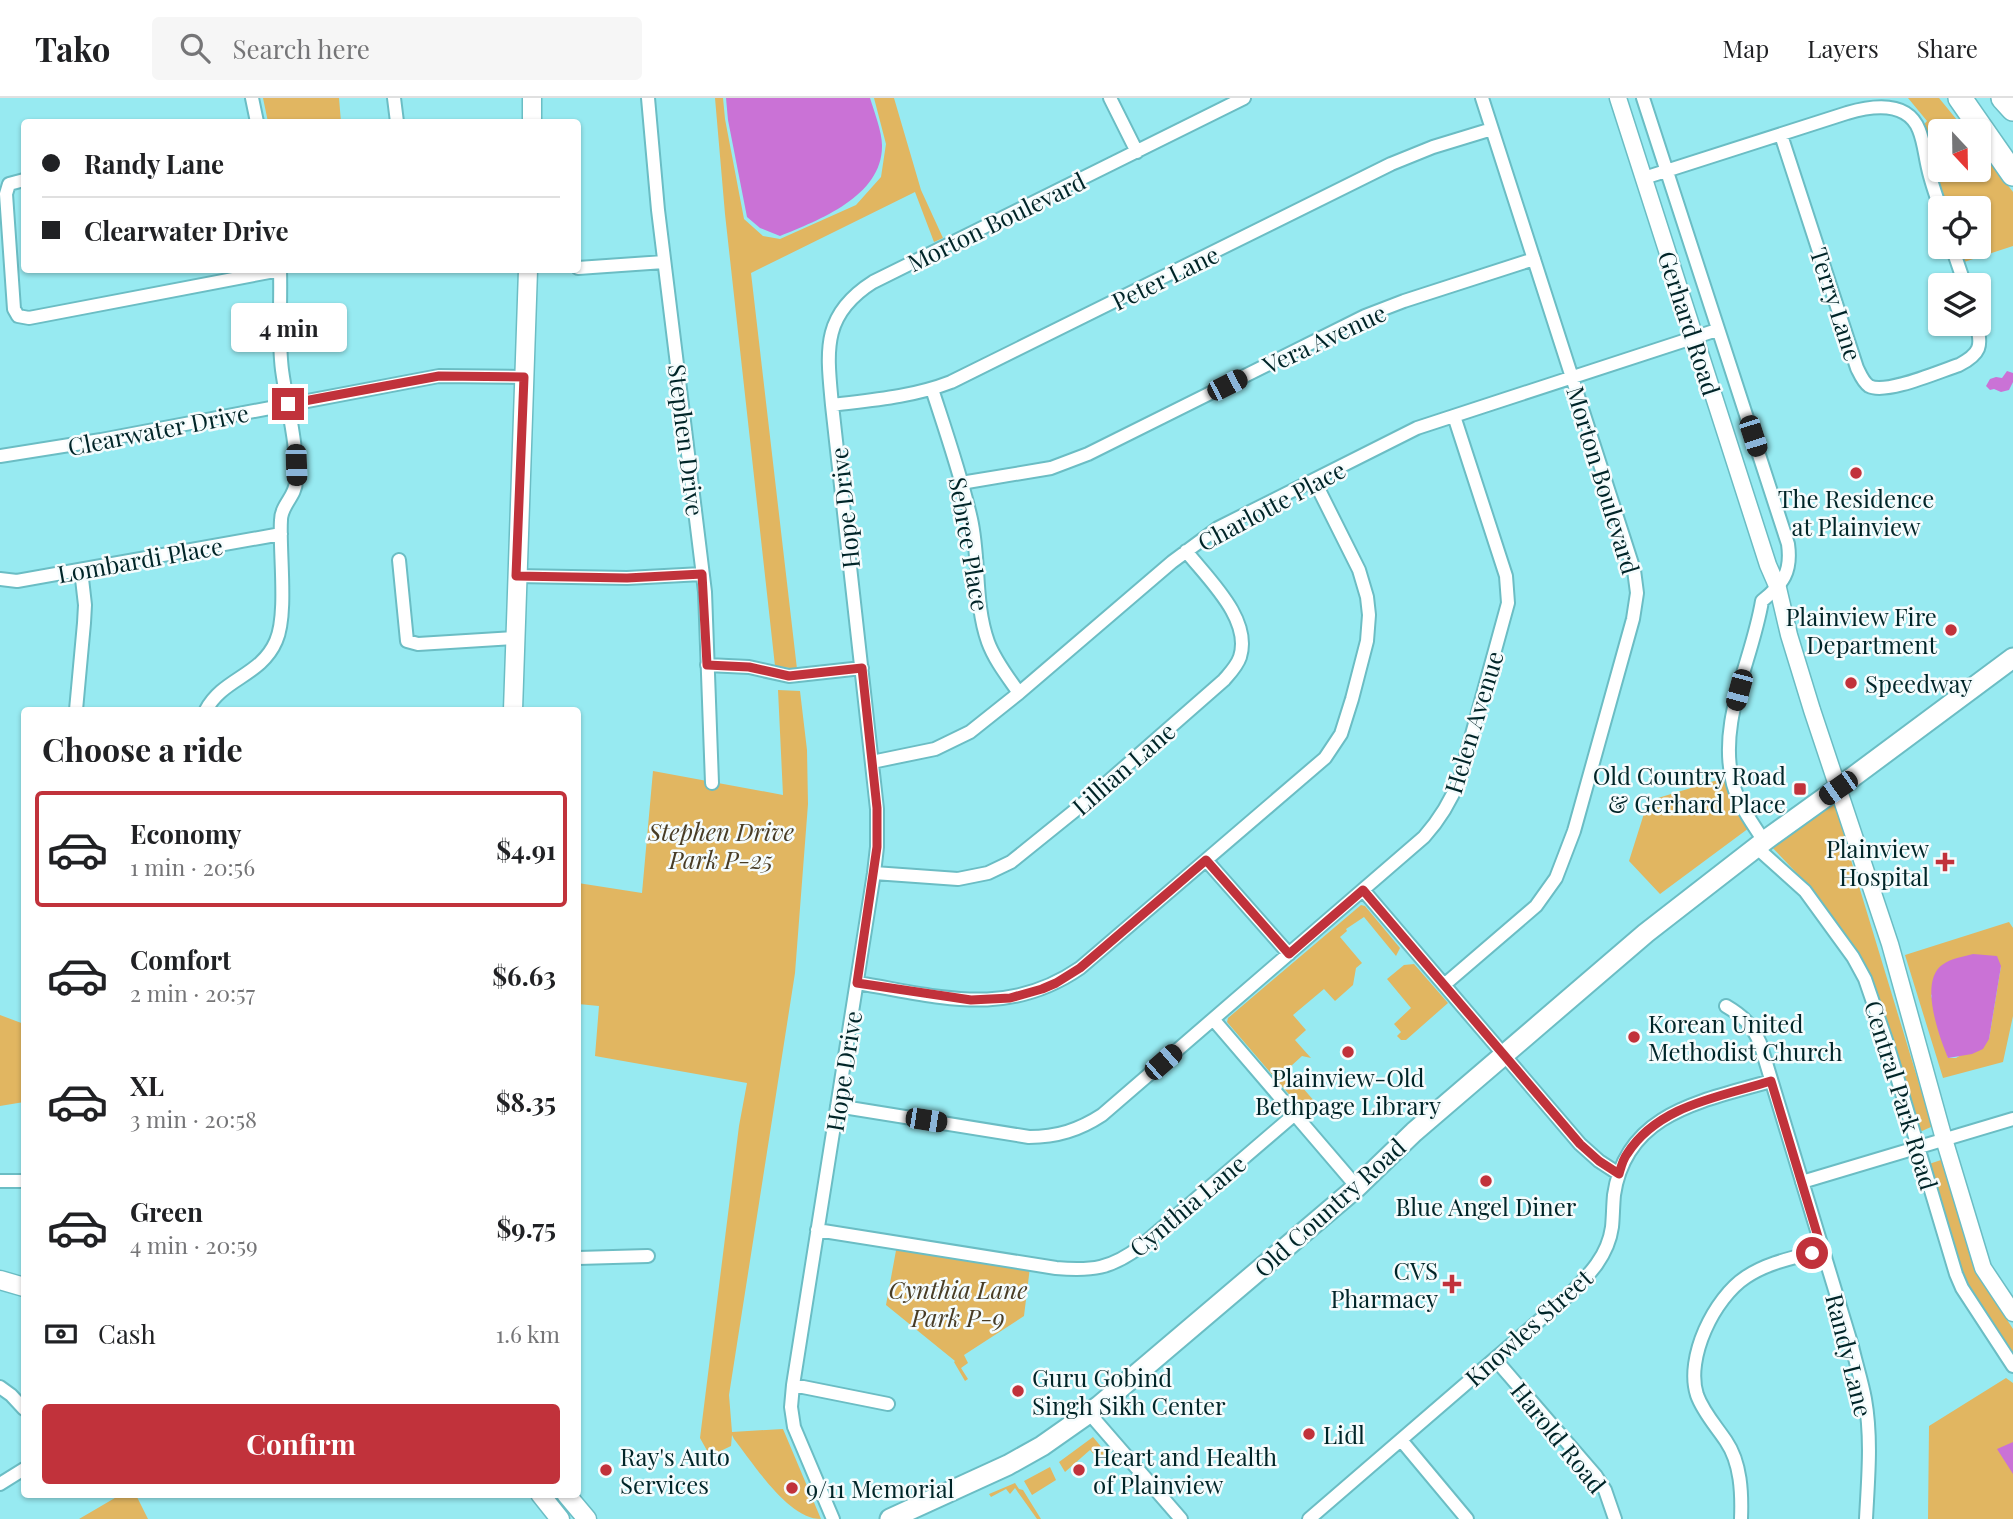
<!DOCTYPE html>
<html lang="en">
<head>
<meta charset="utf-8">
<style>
	:root { --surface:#fff; --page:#f6f6f6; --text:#202124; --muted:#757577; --line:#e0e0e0; --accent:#c1323b }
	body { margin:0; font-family:"Playfair Display",serif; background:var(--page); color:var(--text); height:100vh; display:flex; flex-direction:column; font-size:26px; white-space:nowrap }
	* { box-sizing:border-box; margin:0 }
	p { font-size:23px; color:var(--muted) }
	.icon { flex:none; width:38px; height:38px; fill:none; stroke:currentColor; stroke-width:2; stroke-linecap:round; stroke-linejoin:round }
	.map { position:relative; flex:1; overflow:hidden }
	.panel { position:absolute; left:21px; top:609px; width:560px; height:791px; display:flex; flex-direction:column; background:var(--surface); border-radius:7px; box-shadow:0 2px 5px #0004 }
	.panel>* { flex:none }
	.banner { position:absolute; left:21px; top:21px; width:560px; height:154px; border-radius:7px; box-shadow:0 2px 5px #0004; display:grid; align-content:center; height:154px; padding:0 21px; background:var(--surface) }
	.needle { width:46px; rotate:158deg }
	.buttons { position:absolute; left:1928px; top:21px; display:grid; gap:14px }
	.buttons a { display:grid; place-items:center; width:63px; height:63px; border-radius:7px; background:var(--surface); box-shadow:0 2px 5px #0004; font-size:35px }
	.end { position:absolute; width:32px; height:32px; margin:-16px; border:9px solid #c1323b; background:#fff; box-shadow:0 0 0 4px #fff }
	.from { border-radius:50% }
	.bubble { position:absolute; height:49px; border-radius:7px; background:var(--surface); box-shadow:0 2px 5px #0004; font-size:23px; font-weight:700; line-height:49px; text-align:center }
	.car { position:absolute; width:21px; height:42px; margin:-21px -10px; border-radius:9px; box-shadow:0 0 5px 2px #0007; background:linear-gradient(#222 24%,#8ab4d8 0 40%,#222 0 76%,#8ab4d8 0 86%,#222 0) }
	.banner b { display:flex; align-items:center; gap:24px; height:66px; font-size:26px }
	.banner b+b { border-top:2px solid var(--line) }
	.banner i { width:18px; height:18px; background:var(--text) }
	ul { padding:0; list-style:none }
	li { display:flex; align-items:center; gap:21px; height:116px; margin:0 14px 10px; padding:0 7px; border:4px solid transparent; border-radius:7px }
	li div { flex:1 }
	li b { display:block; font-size:26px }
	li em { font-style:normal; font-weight:700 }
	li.current { border-color:var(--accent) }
	li>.icon { width:63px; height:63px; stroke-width:1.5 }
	h2 { padding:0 21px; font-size:32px; line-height:84px }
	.pay { display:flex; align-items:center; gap:18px; height:77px; padding:0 21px; font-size:26px }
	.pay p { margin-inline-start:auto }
	.cta { display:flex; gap:14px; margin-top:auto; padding:14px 21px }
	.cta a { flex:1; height:80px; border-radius:7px; background:var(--accent); color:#fff; font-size:28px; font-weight:700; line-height:80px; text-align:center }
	header { display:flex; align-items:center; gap:42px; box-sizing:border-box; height:98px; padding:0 35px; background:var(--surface); border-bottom:2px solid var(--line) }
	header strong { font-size:33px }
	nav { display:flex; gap:38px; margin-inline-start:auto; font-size:24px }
	.search { width:490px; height:63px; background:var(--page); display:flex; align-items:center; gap:18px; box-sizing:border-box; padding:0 24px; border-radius:7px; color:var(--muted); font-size:26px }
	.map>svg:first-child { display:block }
</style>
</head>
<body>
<header>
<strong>Tako</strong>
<div class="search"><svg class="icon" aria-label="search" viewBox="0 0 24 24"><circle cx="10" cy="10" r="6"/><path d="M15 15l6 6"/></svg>Search here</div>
<nav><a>Map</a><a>Layers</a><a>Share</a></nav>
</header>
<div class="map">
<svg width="2013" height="1421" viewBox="0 0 2013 1421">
	<rect width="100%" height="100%" fill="#97eaf1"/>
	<!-- green -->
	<path fill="#e1b661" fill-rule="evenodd" d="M263 0H339L341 24H268Z
		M715 0H723L725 21 744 121 763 138 780 141 856 107 881 79 886 46 874 0H894L921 92 943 140 934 144 915 94 751 175 797 571 775 568 725 116Z
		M1908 0H1939L1966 33H1941V72H1979V50L2013 94V148L1958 166 1952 149H1979V110H1941L1919 32 1927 23Z
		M778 592 800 593 807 652 808 706 795 875 729 1297 732 1334 783 1331 821 1421C788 1421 753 1365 734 1341L732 1337 731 1348 710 1358 700 1340 739 1028 747 985 595 958 599 908 578 906V785L642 795 653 673 783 697Z
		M1724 680 1749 730 1660 796 1629 763 1648 703Z
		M1836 696 1848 752 1931 1025V1029L1922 1033 1917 1030 1857 858 1809 788 1768 745Z
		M1361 807 1365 808 1400 850 1396 858 1364 819 1346 831 1347 833 1340 839 1362 865 1356 870 1353 887 1335 903 1324 891 1293 917 1306 932 1295 942 1311 960 1302 958 1278 980H1275L1227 924 1228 920Z
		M2009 824 2013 830V918L2003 964 1943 980 1905 857ZM2001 868 1989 941 1956 960H1948L1931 897Z
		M1414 866 1448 905 1406 942H1401L1397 938 1401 934 1394 926 1411 910 1387 881 1404 867Z
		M0 917 24 926V1004L0 1008Z
		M1285 978 1296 982 1315 1004 1305 1012 1302 1011 1279 985 1280 982Z
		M1941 1062 1977 1176 2013 1231V1259L1966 1185 1963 1177 1929 1066Z
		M897 1147 1030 1169 1024 1218 964 1257 968 1265 961 1270 968 1281 965 1283 954 1264 955 1263 886 1207Z
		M2006 1280 2013 1285V1421H1928L1929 1328Z
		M1093 1339 1108 1357 1100 1363 1090 1352 1065 1374 1059 1364Z
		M1050 1369 1056 1382 1032 1397 1024 1383Z
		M1015 1385 1019 1391 1023 1392 1041 1421H1037L1015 1390 1010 1396 1006 1391 991 1399 989 1396Z
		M120 1397H136L148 1421H79Z"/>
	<!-- water -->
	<path fill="#ca72d6" d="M726 0H870C874 13 882 34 882 47 883 98 819 122 780 138L760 130 747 119 728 22Z
		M2007 273 2013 275V284L2009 292 2001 294 1994 291 1990 292 1986 288 1990 281 1996 279 2002 280Z
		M1973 856 1997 858 2001 868 1989 941 1983 951 1972 956 1948 960C1939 938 1919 884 1942 867 1951 860 1963 859 1973 856Z
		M2013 1344V1376L1997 1351Z"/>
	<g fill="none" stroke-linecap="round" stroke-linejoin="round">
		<!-- minor casing -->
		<g stroke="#6bbdc4" stroke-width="16">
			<path id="minor" d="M252 0 257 24
				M394 0 397 24
				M648 0 658 112 705 494 712 685
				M1110 0 1137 54
				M1643 0 1788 446C1792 474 1783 486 1762 503 1752 564 1717 623 1733 686 1739 707 1752 725 1764 743
				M1781 37 1857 270C1860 276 1863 284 1869 288 1886 297 1940 273 1959 267 1980 256 1983 248 1976 226
				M1644 80 1847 15C1871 8 1907 2 1919 32 1924 44 1925 58 1928 70 1931 84 1936 98 1941 112
				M24 82 9 86 6 96 14 211 18 218 29 220 280 172
				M1952 149 1965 187
				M578 170 664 164
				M932 291C946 334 961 377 971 421 980 461 974 505 988 544 995 563 1008 579 1019 595
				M832 307C873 302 912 299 951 284L1391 66 1433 49 1492 31
				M0 358 101 342 439 278 524 279
				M961 385 1051 370 1088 356 1365 218 1404 203 1534 161
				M399 462 407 543 418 546 514 540
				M516 478 627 480 702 476
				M0 481 17 483 281 436
				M707 567 749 569 789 578 862 570
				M76 612 84 525 85 507 81 472
				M206 612C223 580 261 578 276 543 288 516 279 453 281 422 281 407 296 398 296 383 298 347 287 309 282 272 278 240 281 205 280 172
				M872 664 935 651 970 634 1019 595 1172 464 1218 430 1417 330 1717 232
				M1756 749 1805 793 1853 859 1865 881 1886 942 1956 1176 1962 1190 2013 1268
				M1206 762 1289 856
				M874 775 958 781 988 775 1011 764 1078 710 1224 582C1230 575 1237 568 1240 559 1252 521 1208 481 1186 453
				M1363 792 1580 1046 1599 1063 1619 1076
				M857 885C939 898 1006 921 1080 870L1325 660 1341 636 1352 601 1367 543 1369 517 1367 499 1359 472 1314 382
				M1444 887 1536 808 1556 780 1574 733 1633 521 1637 495 1634 472 1482 0
				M1726 908C1743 918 1752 927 1760 945L1852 1248C1856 1266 1862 1284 1865 1301 1872 1341 1868 1381 1866 1421
				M1213 921 1357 1089
				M837 1008 1029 1039C1057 1039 1079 1032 1102 1017L1424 739C1441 720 1451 703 1460 680L1508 505 1506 478 1454 318
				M0 1083H24
				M1802 1084 2013 1021
				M817 1132 1056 1170C1092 1173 1111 1171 1141 1148L1295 1016
				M578 1160 648 1158
				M1495 1261 1596 1378 1605 1392 1615 1421
				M793 1287 888 1306
				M0 1289 11 1297 24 1311
				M1089 1315 1181 1421
				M1401 1342 1467 1421
				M0 1386 24 1371
				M833 1421 794 1329 791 1309 793 1287 874 775 877 749V711L832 307C827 253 821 217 873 184L1244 0
				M1309 1421 1570 1196C1589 1177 1608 1158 1612 1129 1613 1119 1613 1108 1614 1097 1626 1014 1703 1003 1771 983
				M1741 1421C1742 1395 1741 1365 1726 1343 1716 1328 1703 1314 1697 1297 1685 1260 1714 1200 1746 1179 1768 1164 1797 1159 1822 1152"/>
		</g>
		<!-- tertiary casing -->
		<g stroke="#6bbdc4" stroke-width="19">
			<path id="tertiary" d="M1618 0 1768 467 1778 490 1789 537 1812 612 1890 846 1944 1041 1983 1170 2013 1215"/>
		</g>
		<!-- secondary casing -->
		<g stroke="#6bbdc4" stroke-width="21">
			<path id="secondary" d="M532 24V0
				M513 612 528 172
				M0 1182 24 1189
				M540 1396 560 1421
				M566 1396 587 1421"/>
		</g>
		<!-- primary casing -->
		<g stroke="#6bbdc4" stroke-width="23">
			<path id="primary" d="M890 1421 1008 1367 1042 1348 1099 1308 1357 1089 1414 1034 1646 835 1767 741 1838 690 2013 560"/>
		</g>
		<!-- motorway casing -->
		<g stroke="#6bbdc4" stroke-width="26">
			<path id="motorway" d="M1960 0 2013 76
				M2003 0 2013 11"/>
		</g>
		<!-- minor -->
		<use href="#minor" stroke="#fff" stroke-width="12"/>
		<!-- tertiary -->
		<use href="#tertiary" stroke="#fff" stroke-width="16"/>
		<!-- secondary -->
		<use href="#secondary" stroke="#fff" stroke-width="18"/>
		<!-- primary -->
		<use href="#primary" stroke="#fff" stroke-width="19"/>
		<!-- motorway -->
		<use href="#motorway" stroke="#fff" stroke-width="23"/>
	</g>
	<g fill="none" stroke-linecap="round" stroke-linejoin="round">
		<!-- route -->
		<path stroke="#c1323b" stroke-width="9" d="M288 306 439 278 524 279 516 478 627 480 702 476 707 567 749 569 789 578 862 570 877 710V749L857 885 971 902 1010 900 1042 891 1056 885 1080 870 1206 762 1289 856 1363 792 1580 1046 1599 1063 1619 1076C1621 1069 1623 1061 1627 1056 1658 1007 1720 999 1771 983L1822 1152 1812 1155"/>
	</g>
	<!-- markers -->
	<g fill="#c1323b" stroke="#f5fcfd" stroke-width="2.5">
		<circle cx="1856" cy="375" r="7"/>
		<circle cx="1951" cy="532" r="7"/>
		<circle cx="1851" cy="585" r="7"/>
		<rect x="1793" y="684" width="14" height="14" rx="3.5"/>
		<path d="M1941.5 753.5h7v7h7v7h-7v7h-7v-7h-7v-7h7z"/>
		<circle cx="1634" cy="939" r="7"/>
		<circle cx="1348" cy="954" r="7"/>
		<circle cx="1486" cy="1083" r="7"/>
		<path d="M1448.5 1175.5h7v7h7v7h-7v7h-7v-7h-7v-7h7z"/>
		<circle cx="1018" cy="1293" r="7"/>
		<circle cx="1309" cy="1336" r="7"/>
		<circle cx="606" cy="1372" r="7"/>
		<circle cx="1079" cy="1372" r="7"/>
		<circle cx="792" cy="1390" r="7"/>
	</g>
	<g text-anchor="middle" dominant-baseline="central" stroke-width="5" stroke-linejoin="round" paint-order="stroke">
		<!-- street labels -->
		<g font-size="24" fill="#002528" stroke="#f5fcfd">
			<text transform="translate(996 123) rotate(-26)">Morton Boulevard</text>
			<text transform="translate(1165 179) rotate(-26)">Peter Lane</text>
			<text transform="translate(1837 206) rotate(72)">Terry Lane</text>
			<text transform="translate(1690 225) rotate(72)">Gerhard Road</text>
			<text transform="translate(1324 240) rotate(-25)">Vera Avenue</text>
			<text transform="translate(158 331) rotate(-11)">Clearwater Drive</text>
			<text transform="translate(687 342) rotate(83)">Stephen Drive</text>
			<text transform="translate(1604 382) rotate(73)">Morton Boulevard</text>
			<text transform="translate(1271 407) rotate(-28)">Charlotte Place</text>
			<text transform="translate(844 410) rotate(-96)">Hope Drive</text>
			<text transform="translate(970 446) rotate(80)">Sebree Place</text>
			<text transform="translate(140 461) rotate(-10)">Lombardi Place</text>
			<text transform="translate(1473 624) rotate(-73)">Helen Avenue</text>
			<text transform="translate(1123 670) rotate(-41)">Lillian Lane</text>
			<text transform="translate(843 973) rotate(-81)">Hope Drive</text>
			<text transform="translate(1902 997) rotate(73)">Central Park Road</text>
			<text transform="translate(1187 1107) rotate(-40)">Cynthia Lane</text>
			<text transform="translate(1329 1109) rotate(-42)">Old Country Road</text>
			<text transform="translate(1528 1229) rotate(-42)">Knowles Street</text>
			<text transform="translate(1850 1257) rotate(76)">Randy Lane</text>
			<text transform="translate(1559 1339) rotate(51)">Harold Road</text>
		</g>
		<!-- poi labels -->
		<g font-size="24" fill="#002528" stroke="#f5fcfd" text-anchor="start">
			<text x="1856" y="400" text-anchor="middle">The Residence<tspan x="1856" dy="28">at Plainview</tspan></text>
			<text x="1937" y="518" text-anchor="end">Plainview Fire<tspan x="1937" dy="28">Department</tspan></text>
			<text x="1865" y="585">Speedway</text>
			<text x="1786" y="677" text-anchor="end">Old Country Road<tspan x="1786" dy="28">&amp; Gerhard Place</tspan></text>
			<text x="1929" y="750" text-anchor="end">Plainview<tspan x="1929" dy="28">Hospital</tspan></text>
			<text x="1648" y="925">Korean United<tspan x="1648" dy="28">Methodist Church</tspan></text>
			<text x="1348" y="979" text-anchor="middle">Plainview-Old<tspan x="1348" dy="28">Bethpage Library</tspan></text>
			<text x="1486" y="1108" text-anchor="middle">Blue Angel Diner</text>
			<text x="1438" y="1172" text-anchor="end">CVS<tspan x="1438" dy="28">Pharmacy</tspan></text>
			<text x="1032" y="1279">Guru Gobind<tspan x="1032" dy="28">Singh Sikh Center</tspan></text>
			<text x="1323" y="1336">Lidl</text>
			<text x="620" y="1358">Ray's Auto<tspan x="620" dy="28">Services</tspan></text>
			<text x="1093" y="1358">Heart and Health<tspan x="1093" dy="28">of Plainview</tspan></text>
			<text x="806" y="1390">9/11 Memorial</text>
		</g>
		<!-- park labels -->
		<g font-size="24" font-style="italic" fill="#483c25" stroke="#f5fcfd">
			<text x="721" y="733">Stephen Drive<tspan x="721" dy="28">Park P-25</tspan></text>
			<text x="958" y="1191">Cynthia Lane<tspan x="958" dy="28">Park P-9</tspan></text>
		</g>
	</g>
</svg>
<div class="buttons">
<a><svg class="needle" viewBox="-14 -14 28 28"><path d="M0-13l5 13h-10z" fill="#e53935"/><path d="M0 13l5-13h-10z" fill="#757577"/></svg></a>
<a><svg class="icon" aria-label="locate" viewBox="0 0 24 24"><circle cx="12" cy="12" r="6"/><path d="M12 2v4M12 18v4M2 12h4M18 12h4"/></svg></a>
<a><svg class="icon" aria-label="layers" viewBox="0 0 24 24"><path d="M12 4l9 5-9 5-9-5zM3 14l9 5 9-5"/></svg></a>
</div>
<i class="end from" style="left:1812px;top:1155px"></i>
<i class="end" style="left:288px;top:306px"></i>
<div class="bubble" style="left:231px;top:205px;width:116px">4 min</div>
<i class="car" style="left:1227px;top:287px;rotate:63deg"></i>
<i class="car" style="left:1753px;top:338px;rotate:162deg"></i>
<i class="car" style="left:296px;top:367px;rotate:178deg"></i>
<i class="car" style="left:1739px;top:592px;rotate:195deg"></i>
<i class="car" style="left:1838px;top:690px;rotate:235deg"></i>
<i class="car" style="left:1163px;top:964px;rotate:49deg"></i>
<i class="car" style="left:926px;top:1022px;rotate:99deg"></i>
<div class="banner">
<b><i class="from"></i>Randy Lane</b>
<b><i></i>Clearwater Drive</b>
</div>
<section class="panel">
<h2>Choose a ride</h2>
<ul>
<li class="current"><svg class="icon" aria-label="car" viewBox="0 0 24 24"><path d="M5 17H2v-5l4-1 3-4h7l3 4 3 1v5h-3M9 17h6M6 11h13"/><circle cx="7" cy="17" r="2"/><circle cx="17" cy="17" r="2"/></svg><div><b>Economy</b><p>1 min · 20:56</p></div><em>$4.91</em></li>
<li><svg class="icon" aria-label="car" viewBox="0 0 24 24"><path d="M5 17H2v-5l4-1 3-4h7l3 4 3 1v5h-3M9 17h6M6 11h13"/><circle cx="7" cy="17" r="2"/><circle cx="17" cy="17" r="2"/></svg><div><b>Comfort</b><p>2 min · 20:57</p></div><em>$6.63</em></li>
<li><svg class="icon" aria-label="car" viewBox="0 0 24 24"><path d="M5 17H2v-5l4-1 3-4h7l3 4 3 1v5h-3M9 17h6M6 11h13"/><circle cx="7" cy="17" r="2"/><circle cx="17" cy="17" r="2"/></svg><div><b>XL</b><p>3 min · 20:58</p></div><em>$8.35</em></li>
<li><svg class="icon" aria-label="car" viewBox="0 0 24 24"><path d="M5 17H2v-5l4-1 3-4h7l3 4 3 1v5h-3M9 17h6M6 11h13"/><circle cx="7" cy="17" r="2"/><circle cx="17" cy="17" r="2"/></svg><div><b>Green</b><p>4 min · 20:59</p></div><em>$9.75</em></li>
</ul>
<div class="pay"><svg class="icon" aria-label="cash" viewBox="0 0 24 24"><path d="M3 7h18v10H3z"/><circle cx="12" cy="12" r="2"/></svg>Cash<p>1.6 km</p></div>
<div class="cta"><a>Confirm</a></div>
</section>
</div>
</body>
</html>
